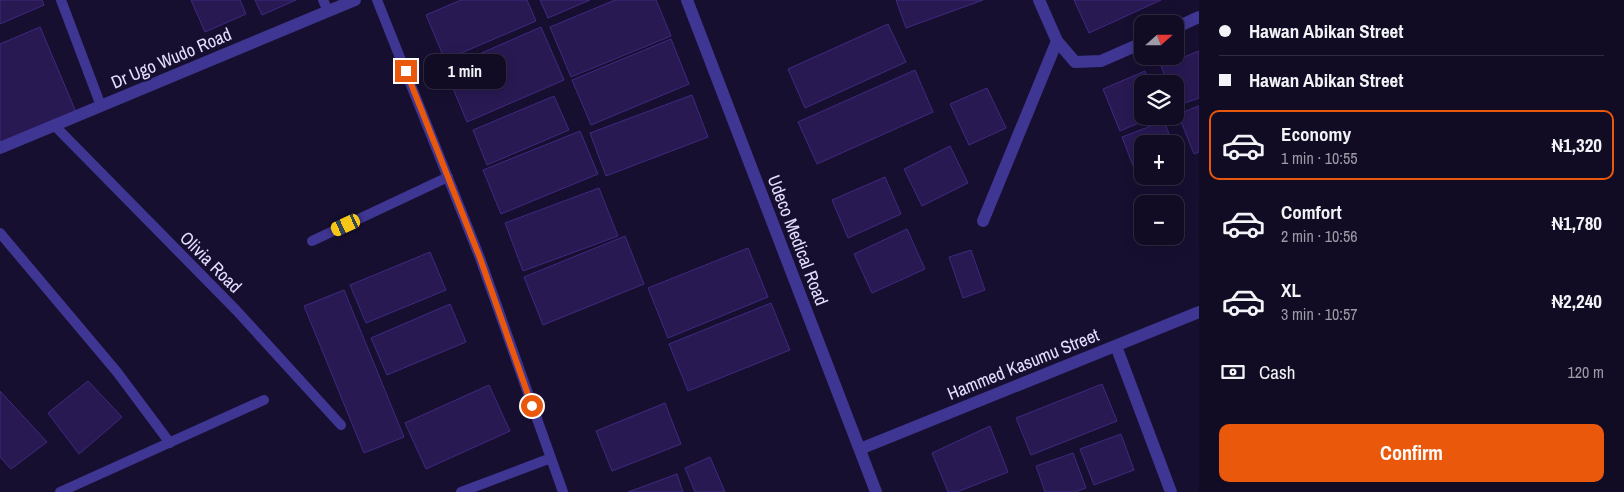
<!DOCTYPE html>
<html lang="en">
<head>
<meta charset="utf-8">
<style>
	:root { --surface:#110b24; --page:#1e1931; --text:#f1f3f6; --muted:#9c9ba6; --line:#302b41; --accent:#ea580c }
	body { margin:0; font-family:"Archivo Narrow",sans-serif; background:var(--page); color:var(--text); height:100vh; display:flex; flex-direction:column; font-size:19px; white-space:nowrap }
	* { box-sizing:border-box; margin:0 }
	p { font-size:16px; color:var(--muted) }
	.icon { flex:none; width:28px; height:28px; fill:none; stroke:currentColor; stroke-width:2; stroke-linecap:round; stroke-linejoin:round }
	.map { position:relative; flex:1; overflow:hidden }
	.side { display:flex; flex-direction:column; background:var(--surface); width:425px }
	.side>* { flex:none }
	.hud { display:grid; align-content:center; height:110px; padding:0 20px; background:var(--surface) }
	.needle { width:32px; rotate:69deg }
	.fabs { position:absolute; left:1134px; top:15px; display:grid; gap:10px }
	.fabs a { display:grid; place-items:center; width:50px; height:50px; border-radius:10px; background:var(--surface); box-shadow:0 2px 12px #0003,0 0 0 1px var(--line); font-size:25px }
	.end { position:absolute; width:22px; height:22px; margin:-11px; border:6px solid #ea580c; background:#fff; box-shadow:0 0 0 2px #fff }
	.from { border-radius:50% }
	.bubble { position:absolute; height:35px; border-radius:10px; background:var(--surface); box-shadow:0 2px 12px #0003,0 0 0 1px var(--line); font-size:16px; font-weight:800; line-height:35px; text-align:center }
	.car { position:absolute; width:15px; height:30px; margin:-15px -8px; border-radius:6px; box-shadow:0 0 4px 1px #0007; background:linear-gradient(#f5c518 24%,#345 0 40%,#f5c518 0 76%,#345 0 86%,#f5c518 0) }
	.hud b { display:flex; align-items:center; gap:18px; height:48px; font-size:19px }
	.hud b+b { border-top:1px solid var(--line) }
	.hud i { width:12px; height:12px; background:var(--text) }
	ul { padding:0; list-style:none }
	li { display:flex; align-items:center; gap:15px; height:70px; margin:0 10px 8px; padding:0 10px; border:2px solid transparent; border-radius:10px }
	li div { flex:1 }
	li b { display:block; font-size:19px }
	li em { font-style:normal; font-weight:800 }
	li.current { border-color:var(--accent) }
	li>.icon { width:45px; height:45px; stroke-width:1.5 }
	.pay { display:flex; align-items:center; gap:12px; height:55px; padding:0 20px; font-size:19px }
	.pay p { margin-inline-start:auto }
	.action { display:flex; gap:10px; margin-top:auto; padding:10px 20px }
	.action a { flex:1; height:58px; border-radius:10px; background:var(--accent); color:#fff; font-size:20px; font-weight:800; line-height:58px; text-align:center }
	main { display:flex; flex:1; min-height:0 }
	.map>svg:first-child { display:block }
</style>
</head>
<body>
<main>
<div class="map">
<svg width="1199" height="492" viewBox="0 0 1199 492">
	<rect width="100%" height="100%" fill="#170f30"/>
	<!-- building -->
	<path fill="#281953" stroke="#402981" d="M0 0H42L44 5 0 24Z
		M191 0H240L246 14 205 32Z
		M255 0H296L262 15Z
		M461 0H527L536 21 445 60 426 15Z
		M540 0H590L548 18Z
		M615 0H656L671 36 571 77 550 27Z
		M896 0H983L906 28Z
		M1074 0H1161L1089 33Z
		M888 24 906 62 805 108 788 69Z
		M40 27 76 112 0 144V44Z
		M541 27 564 80 467 122 445 69Z
		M671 39 689 84 591 125 572 80Z
		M1199 51V98L1176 106 1175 84H1168L1161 66Z
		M915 70 933 112 817 164 798 122Z
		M1145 71 1150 84H1142V116H1155L1120 131 1103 89Z
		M987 88 1006 128 969 145 950 104Z
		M692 95 708 137 606 176 590 133Z
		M554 96 569 130 487 165 473 130Z
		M1199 106V152L1194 154 1178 114Z
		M1164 121 1173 144H1142V174L1137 176 1122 137Z
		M580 131 598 174 501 214 483 170Z
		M950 146 968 183 922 206 904 169Z
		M885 177 901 214 848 238 832 200Z
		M599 188 618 236 523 271 505 223Z
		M907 229 925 269 872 293 854 254Z
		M625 236 644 284 543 325 524 277Z
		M748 248 768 297 668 338 648 288Z
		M971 250 985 290 963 298 949 257Z
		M430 252 446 290 366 323 350 285Z
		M344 290 404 437 364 453 304 306Z
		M771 303 790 350 688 391 669 344Z
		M450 304 466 342 387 375 371 338Z
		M88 381 122 417 79 454 48 413Z
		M1102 384 1117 421 1031 455 1016 418Z
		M489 385 510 431 426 469 405 423Z
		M0 391 47 442 11 469 0 457Z
		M665 403 681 444 612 471 596 431Z
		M990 426 1008 472 957 492H948L932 453Z
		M1121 434 1134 470 1094 485 1080 449Z
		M1073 453 1086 488 1075 492H1045L1036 466Z
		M710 457 725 492H695L685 468Z
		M677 474 683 492H628Z"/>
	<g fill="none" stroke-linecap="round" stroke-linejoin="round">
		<!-- lane -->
		<path stroke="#3f3693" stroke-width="10" d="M61 0 101 106
			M323 0 328 11
			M377 0 480 258 563 492
			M54 125 236 310 341 425
			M0 233 117 372 170 443
			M312 241 448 177
			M60 492 264 400
			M461 492 551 458"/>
		<!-- street -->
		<path stroke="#3f3693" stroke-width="12" d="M687 0 876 492
			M1039 0 1057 41 1075 62 1101 61 1142 43
			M1175 28 1199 17
			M0 148 355 0
			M983 221 1057 41
			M1116 346 1171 492
			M860 449 1199 312"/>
	</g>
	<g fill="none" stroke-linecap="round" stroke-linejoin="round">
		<!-- route -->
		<path stroke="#ea580c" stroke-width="6" d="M406 71 480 258 532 406"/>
	</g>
	<g text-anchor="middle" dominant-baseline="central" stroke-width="4.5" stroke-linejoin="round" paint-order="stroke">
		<!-- street labels -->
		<g font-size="18" fill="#e4deff" stroke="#170f30">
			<text transform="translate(171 58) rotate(-23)">Dr Ugo Wudo Road</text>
			<text transform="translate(798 240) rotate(69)">Udeco Medical Road</text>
			<text transform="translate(211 262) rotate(45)">Olivia Road</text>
			<text transform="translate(1023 364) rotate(-22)">Hammed Kasumu Street</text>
		</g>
	</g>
</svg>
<div class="fabs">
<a><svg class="needle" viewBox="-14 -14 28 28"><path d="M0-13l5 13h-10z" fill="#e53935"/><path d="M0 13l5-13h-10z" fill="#9c9ba6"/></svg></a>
<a><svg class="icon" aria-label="layers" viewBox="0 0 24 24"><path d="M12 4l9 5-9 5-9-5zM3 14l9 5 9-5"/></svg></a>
<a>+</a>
<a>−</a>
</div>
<i class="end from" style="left:532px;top:406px"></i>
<i class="end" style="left:406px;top:71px"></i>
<div class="bubble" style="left:424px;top:54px;width:82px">1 min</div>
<i class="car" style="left:346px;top:225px;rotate:245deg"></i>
</div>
<section class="side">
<div class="hud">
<b><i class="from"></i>Hawan Abikan Street</b>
<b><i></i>Hawan Abikan Street</b>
</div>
<ul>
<li class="current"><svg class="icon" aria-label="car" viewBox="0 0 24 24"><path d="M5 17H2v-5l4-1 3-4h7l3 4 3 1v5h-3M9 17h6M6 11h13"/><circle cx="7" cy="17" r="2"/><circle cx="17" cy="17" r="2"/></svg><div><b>Economy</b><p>1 min · 10:55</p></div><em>₦1,320</em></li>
<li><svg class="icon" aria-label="car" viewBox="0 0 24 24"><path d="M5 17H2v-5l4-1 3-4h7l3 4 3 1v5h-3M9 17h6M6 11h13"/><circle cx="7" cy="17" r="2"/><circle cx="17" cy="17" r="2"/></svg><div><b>Comfort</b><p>2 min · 10:56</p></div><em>₦1,780</em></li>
<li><svg class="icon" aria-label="car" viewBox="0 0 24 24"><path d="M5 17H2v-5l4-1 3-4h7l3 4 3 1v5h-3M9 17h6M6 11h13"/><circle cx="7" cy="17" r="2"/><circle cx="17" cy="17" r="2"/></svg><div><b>XL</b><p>3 min · 10:57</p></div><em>₦2,240</em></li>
</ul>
<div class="pay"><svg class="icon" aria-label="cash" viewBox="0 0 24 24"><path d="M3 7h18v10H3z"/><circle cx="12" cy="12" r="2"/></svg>Cash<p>120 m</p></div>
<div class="action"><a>Confirm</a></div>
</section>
</main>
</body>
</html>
